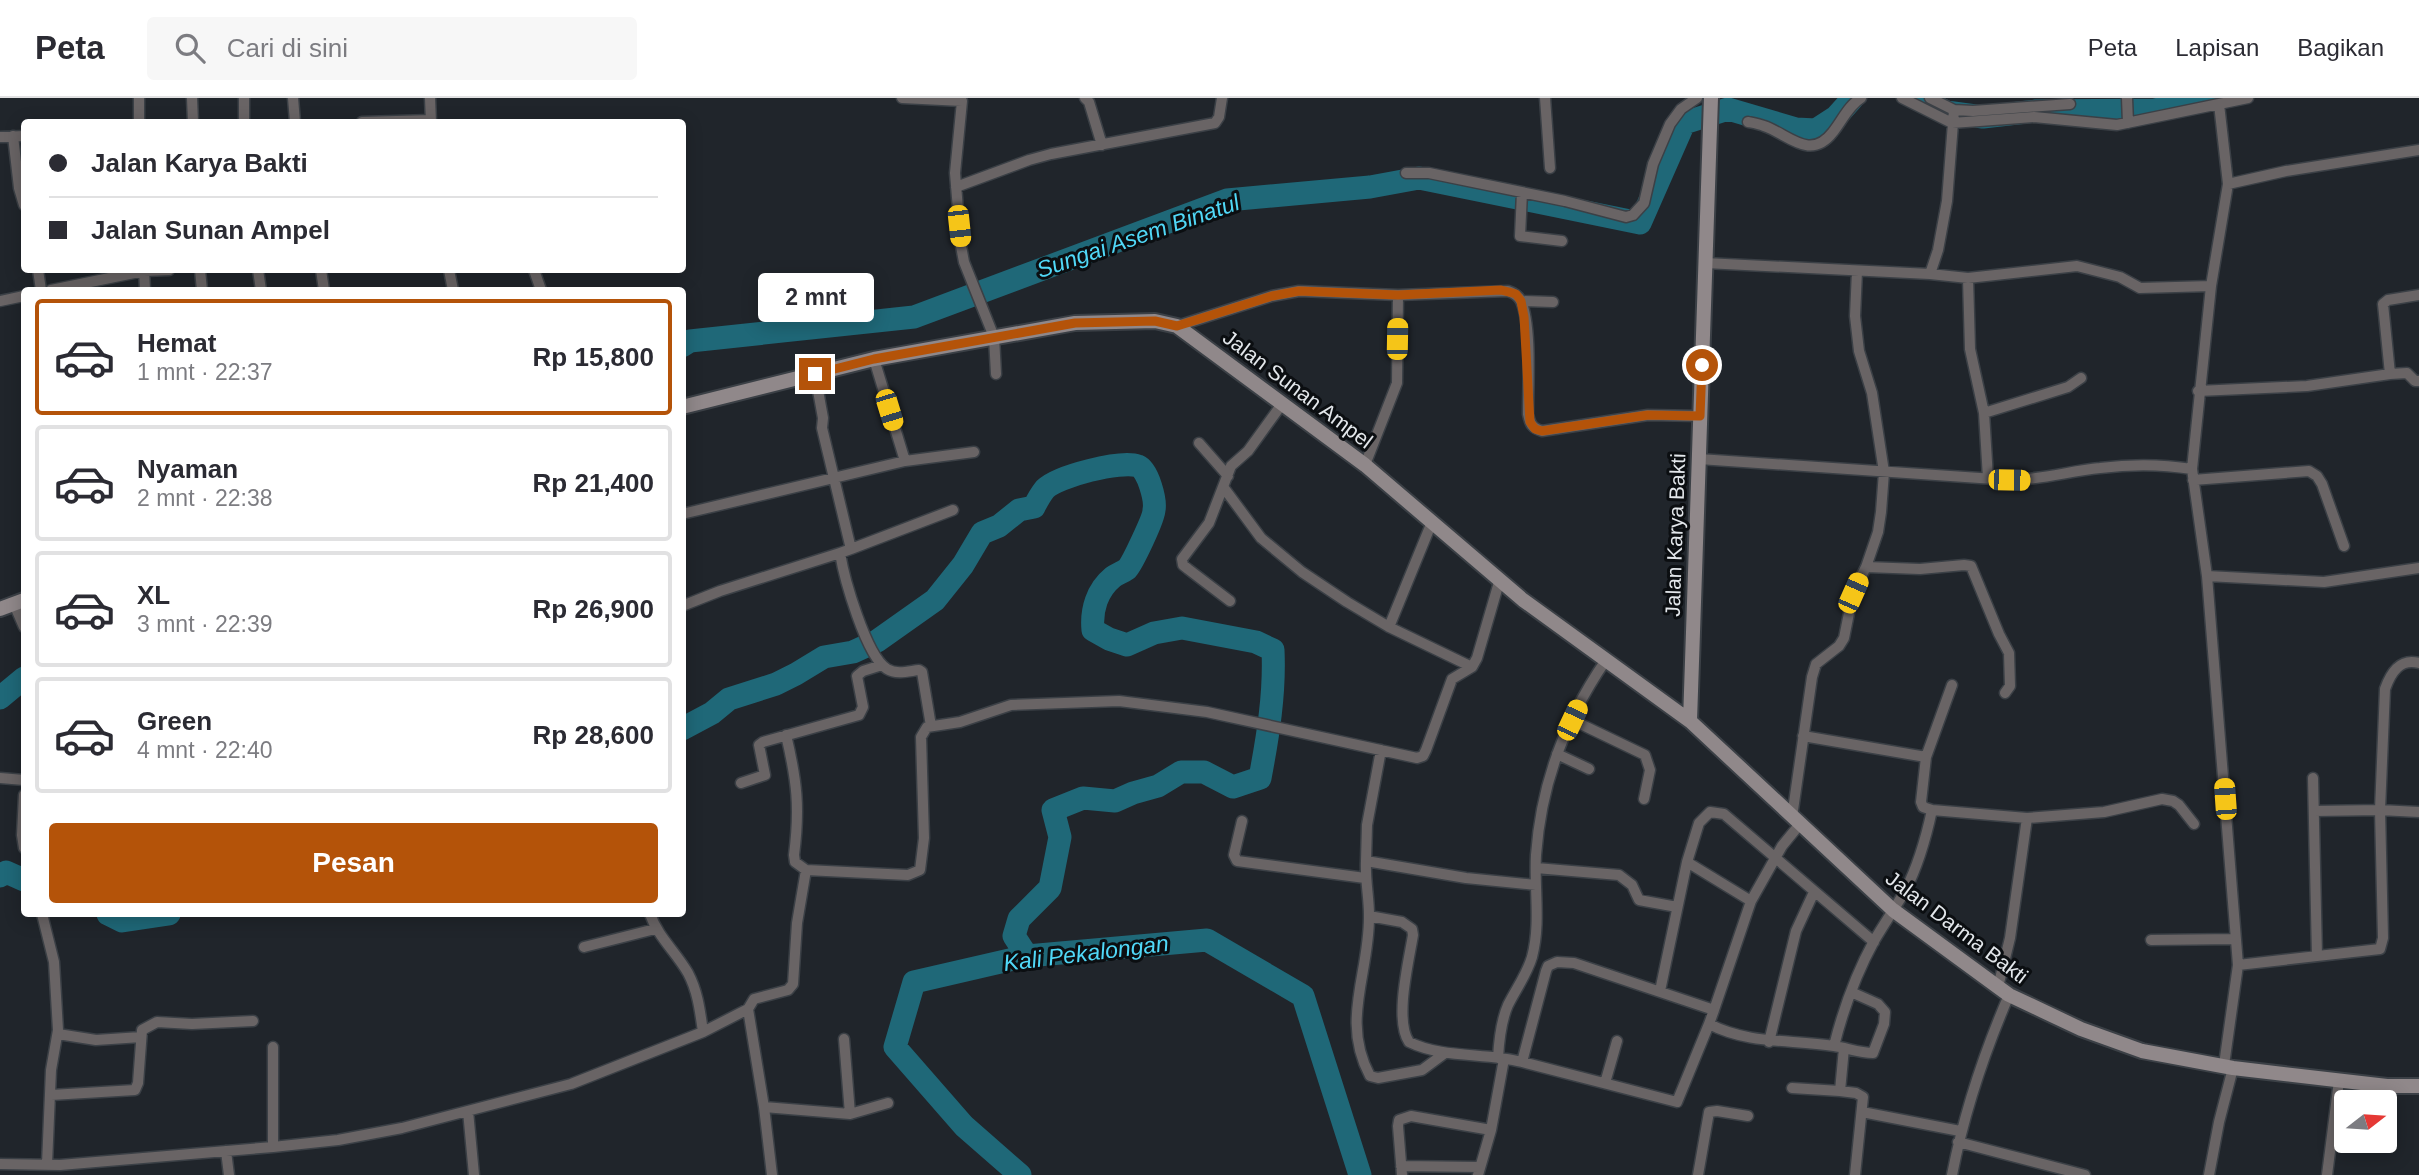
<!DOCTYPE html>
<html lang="id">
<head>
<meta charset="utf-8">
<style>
	:root { --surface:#fff; --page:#f7f7f7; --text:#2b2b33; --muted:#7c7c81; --line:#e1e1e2; --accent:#b45309 }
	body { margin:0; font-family:Arial,sans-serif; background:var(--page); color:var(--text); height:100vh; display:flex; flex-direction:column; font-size:26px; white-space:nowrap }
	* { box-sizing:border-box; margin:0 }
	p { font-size:23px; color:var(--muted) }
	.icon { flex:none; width:38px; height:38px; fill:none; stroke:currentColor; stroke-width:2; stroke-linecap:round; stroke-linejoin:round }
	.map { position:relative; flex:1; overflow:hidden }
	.side { position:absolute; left:21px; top:189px; width:665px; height:630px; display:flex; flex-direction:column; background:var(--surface); border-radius:7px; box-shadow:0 4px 18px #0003 }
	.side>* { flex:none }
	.banner { position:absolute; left:21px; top:21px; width:665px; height:154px; border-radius:7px; box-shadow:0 4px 18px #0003; display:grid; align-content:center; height:154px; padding:0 28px; background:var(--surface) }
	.needle { width:46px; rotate:73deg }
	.controls { position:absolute; left:2334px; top:992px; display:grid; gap:14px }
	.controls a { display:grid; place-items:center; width:63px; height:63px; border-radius:7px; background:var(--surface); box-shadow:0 4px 18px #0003; font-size:35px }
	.end { position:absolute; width:32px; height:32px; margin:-16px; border:9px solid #b45309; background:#fff; box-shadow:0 0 0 4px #fff }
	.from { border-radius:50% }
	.bubble { position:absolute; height:49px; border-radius:7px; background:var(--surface); box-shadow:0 4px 18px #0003; font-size:23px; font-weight:800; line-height:49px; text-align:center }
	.car { position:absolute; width:21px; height:42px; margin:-21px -10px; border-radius:9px; box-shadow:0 0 5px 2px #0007; background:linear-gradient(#f5c518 24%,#345 0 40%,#f5c518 0 76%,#345 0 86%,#f5c518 0) }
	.banner b { display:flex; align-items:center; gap:24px; height:66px; font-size:26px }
	.banner b+b { border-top:2px solid var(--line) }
	.banner i { width:18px; height:18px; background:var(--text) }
	ul { padding:12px 0 0; list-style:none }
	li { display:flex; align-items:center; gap:21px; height:116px; margin:0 14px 10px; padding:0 14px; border:4px solid var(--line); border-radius:7px }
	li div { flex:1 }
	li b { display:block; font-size:26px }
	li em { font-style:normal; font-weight:800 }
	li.active { border-color:var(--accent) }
	li>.icon { width:63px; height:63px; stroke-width:1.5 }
	.action { display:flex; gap:14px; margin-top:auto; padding:14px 28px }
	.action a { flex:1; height:80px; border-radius:7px; background:var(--accent); color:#fff; font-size:28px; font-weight:800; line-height:80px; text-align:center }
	header { display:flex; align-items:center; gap:42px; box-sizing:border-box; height:98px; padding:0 35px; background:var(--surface); border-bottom:2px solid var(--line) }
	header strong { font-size:33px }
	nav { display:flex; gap:38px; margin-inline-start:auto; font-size:24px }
	.search { width:490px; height:63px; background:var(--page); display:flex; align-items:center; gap:18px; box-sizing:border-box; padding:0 24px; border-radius:7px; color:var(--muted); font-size:26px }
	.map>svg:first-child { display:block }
</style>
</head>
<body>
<header>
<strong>Peta</strong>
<div class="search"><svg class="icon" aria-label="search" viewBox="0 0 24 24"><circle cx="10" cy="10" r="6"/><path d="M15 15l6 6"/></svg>Cari di sini</div>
<nav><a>Peta</a><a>Lapisan</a><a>Bagikan</a></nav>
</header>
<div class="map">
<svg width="2419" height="1077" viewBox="0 0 2419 1077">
	<rect width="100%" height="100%" fill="#20252b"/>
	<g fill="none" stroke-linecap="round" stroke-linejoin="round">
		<!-- river -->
		<path stroke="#1f6878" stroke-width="23" d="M1920 0 1946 14 1983 19 2036 13 2155 12 2206 0
			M682 248 690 243 914 219 1227 102 1370 89 1419 80 1640 125 1684 25 1728 11 1796 31 1816 32 1836 19 1853 0
			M0 600 24 580
			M682 631 712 615 729 601 776 586 796 576 824 559 853 554 877 543 935 502 963 467 982 435 999 428 1019 412 1034 409C1037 403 1041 396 1045 391 1058 378 1121 362 1138 368 1148 372 1156 402 1154 412 1154 420 1132 466 1127 471 1123 474 1117 476 1113 479 1097 492 1091 512 1093 532L1109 541 1127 547 1154 535 1182 530 1256 544 1273 552C1275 595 1268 638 1260 680L1233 689 1204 674H1181L1158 688 1133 695 1115 703 1083 700 1053 712 1060 739 1050 790 1019 821 1014 838 1027 858
			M0 778 6 774 24 782
			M108 816 122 823 169 816
			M1020 1077 964 1028 895 949 914 884 1027 858 1207 842 1303 898 1360 1077"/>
		<!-- street casing -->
		<g stroke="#3b4046" stroke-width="13">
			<path id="street" d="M139 0V24
				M192 0 193 24
				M244 0V24
				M293 0 295 24
				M430 0 431 24
				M902 0 962 3 955 75 961 148 964 164 994 239 996 276
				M1085 0 1089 4 1102 47
				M1545 0 1550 70
				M1902 0 1952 25 2034 19 2117 27 2219 6
				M1930 0 1954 12 1973 13 2070 6
				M2127 0 2128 25
				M362 24 431 22
				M1748 24C1753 25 1759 26 1764 28 1788 36 1810 64 1833 34 1842 23 1848 8 1861 0
				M13 38 19 90 24 107
				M0 39 24 38
				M1406 75H1429L1565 103 1626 119 1633 117 1644 105 1653 66 1670 26 1681 11 1697 0
				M2228 86 2219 6 2248 0
				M956 89 1029 62 1051 56 1215 25 1219 19 1222 0
				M1522 94 1520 138 1562 143
				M1705 165 1930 176 1968 180 2077 168 2120 179 2140 190 2211 188
				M38 172 41 192
				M144 172 145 192
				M200 172 202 192
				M258 172 261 192
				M321 172 324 192
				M449 172 453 192
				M534 172 541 192
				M1930 176 1938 152 1947 103 1954 12
				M1968 180 1970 251 1984 315 1988 380
				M51 192 144 173 169 172
				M0 203 24 198
				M1521 203 1553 204
				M1177 228 1272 198 1299 193 1398 197 1508 193C1514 195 1518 197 1521 203 1532 229 1528 287 1528 316 1530 326 1532 330 1542 333L1648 317 1700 318
				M874 261 905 363 974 354
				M815 276 823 320 822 330 851 451 840 455C844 480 866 558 887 571 897 577 909 573 919 572L922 574 931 628
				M2390 276 2407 275 2415 283H2419
				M2198 293 2307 288 2390 276 2383 206 2388 202 2419 197
				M1984 315 2068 289 2081 280
				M1199 345 1228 378
				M1699 361 2009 382C2041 382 2069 373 2100 370 2131 366 2161 366 2192 371L2211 188 2228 86 2286 73 2419 52
				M1365 367 1397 285 1398 197
				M2192 371 2207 478 2238 867 2224 967
				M2193 382 2309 373 2317 378 2322 386 2344 448
				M1224 390 1261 440 1302 474 1347 504 1389 529 1472 569
				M682 416 905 363
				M851 451 953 412
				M1866 469 1920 471 1964 467 1971 468 1999 536 2009 555 2010 588 2005 595
				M2207 478 2324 484 2419 470
				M1230 503 1188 471 1183 467 1182 461 1209 425 1231 368 1248 353 1282 306
				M14 506 24 529
				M682 508 720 493 840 455
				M1389 529 1432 424
				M1572 622 1645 657 1650 672 1644 701
				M786 637C797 683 800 710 794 757L795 764 806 772
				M1803 638 1926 659
				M1381 652 1367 727 1366 763 1466 780 1536 787
				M1557 656 1589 671
				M0 680 24 682
				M2313 680 2317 858
				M741 685 765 677 759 647 763 644 859 617 863 609 857 578 863 573 882 567
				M24 697 22 737 24 750
				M1932 712 1923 709 1921 704 1926 659 1952 587
				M2314 713 2380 712 2419 714
				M1792 719 1812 579 1816 566 1839 548 1844 540 1853 495 1866 469 1878 434 1881 414 1884 374 1872 295 1859 253 1855 218 1857 173
				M1242 723 1234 757 1237 763 1365 780
				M1366 763C1365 782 1369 799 1369 817 1370 875 1340 922 1370 978L1378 980 1422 972 1445 955
				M1687 764 1751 803
				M1536 770 1619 777 1632 787 1639 802 1677 809
				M42 816 54 864 58 932 51 972 47 1066
				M650 816C658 839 676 854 688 875 698 894 700 913 703 934
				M1369 818 1402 824 1412 831 1413 837C1409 862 1394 922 1409 944 1444 961 1485 954 1522 964L1546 873 1548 868 1557 864 1574 865 1714 912 1751 803 1782 748 1800 726
				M2151 842 2236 841
				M584 849 655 831
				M2238 867 2380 851 2383 840 2380 712 2385 591C2391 574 2400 560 2419 565
				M1998 889 2010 840 2027 720 2104 714 2162 701 2173 703 2179 707 2194 726
				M1660 893 1687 764 1699 725 1710 714 1724 716 1874 844
				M1714 912 1709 926C1750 947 1792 941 1834 948 1847 950 1860 955 1873 955L1884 926 1885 914 1878 906 1851 894
				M58 936 96 942 141 939
				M844 941 850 1016
				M1769 944 1796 833 1814 794
				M1834 948C1843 912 1856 876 1874 843 1884 826 1895 810 1905 793 1918 768 1926 740 1932 712L2027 720
				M273 949V1049
				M1844 950 1840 993 1856 995 1863 999 1855 1077
				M1498 960C1499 942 1501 923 1508 907 1516 891 1527 876 1532 859 1541 825 1534 791 1536 757 1541 687 1566 620 1606 562
				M1522 964 1677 1004 1709 926
				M1605 985 1617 943
				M1792 990 1840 993
				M51 997 135 992 138 985 142 932 157 924 192 926 253 923
				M888 1005 850 1016 764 1009 748 911 754 901 788 892 793 886 797 825 806 772 908 777 920 772 924 740 921 639 927 629 960 624 1011 607 1119 603 1207 614 1417 660 1423 658 1426 652 1452 581 1472 569 1477 560 1500 481
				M764 1009 772 1077
				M468 1013 474 1077
				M1862 1014 1960 1033
				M1958 1044 2085 1077
				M226 1053 229 1077
				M0 1066 60 1067 273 1049 338 1042 402 1030 571 986 703 934 748 911
				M1401 1068 1480 1069
				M1402 1077 1398 1028 1399 1022 1411 1018 1491 1032
				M1478 1077 1491 1032 1504 961
				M1698 1077 1709 1014 1717 1013 1748 1018
				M1952 1077C1964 1015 1984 955 2009 897
				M2209 1077 2219 1024 2233 970
				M2327 1077 2339 983"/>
		</g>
		<!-- secondary casing -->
		<g stroke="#3b4046" stroke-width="18">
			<path id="secondary" d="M682 309 874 261 1075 225 1155 223 1177 228 1365 367 1523 502 1690 623 1893 812 2009 897 2081 931 2142 953 2233 970 2387 988H2419
				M0 511 24 502
				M1690 623 1711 0"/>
		</g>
		<!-- street -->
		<use href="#street" stroke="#696465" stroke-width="10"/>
		<!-- secondary -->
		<use href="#secondary" stroke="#90888a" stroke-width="14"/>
	</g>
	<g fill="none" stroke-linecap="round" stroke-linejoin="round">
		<!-- route -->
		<path stroke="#b45309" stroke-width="9" d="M815 276 874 261 1075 225 1155 223 1177 228 1272 198 1299 193 1398 197 1501 192 1516 196 1521 203 1524 219 1530 324 1535 331 1542 333 1648 317 1700 318 1702 267"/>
	</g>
	<g text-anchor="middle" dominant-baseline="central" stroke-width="6" stroke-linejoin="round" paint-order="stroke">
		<!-- street labels -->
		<g font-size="21" fill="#e3e7eb" stroke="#0b0e11">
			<text transform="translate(1298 291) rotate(37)">Jalan Sunan Ampel</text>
			<text transform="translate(1675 437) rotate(-88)">Jalan Karya Bakti</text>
			<text transform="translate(1957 829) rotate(37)">Jalan Darma Bakti</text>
		</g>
		<!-- water labels -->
		<g font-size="23" font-style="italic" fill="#50d8f7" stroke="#0b0e11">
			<text transform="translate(1138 138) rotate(-19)">Sungai Asem Binatul</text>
			<text transform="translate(1086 855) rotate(-7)">Kali Pekalongan</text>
		</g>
	</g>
</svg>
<div class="controls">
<a><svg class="needle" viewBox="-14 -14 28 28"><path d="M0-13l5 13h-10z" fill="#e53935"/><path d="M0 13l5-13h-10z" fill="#7c7c81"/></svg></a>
</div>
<i class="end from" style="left:1702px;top:267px"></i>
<i class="end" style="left:815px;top:276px"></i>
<div class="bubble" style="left:758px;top:175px;width:116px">2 mnt</div>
<i class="car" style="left:959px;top:128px;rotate:174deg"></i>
<i class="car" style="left:1397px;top:241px;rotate:1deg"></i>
<i class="car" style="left:889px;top:312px;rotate:163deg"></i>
<i class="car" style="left:2009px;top:382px;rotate:91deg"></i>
<i class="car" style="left:1853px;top:495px;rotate:24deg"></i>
<i class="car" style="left:1572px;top:622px;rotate:25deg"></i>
<i class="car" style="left:2225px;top:701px;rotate:356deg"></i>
<div class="banner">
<b><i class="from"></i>Jalan Karya Bakti</b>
<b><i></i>Jalan Sunan Ampel</b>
</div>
<section class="side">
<ul>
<li class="active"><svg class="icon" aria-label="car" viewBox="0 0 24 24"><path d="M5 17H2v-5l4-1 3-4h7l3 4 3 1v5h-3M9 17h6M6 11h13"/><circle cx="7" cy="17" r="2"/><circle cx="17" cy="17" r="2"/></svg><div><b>Hemat</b><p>1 mnt · 22:37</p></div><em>Rp 15,800</em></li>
<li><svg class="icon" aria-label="car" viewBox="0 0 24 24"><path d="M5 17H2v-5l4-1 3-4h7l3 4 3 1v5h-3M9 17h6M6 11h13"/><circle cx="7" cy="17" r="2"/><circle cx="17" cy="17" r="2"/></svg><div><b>Nyaman</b><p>2 mnt · 22:38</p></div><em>Rp 21,400</em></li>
<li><svg class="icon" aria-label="car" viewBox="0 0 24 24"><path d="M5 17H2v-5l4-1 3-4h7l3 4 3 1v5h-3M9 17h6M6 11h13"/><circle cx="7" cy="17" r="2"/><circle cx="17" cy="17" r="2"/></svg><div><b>XL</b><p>3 mnt · 22:39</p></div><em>Rp 26,900</em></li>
<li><svg class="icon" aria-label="car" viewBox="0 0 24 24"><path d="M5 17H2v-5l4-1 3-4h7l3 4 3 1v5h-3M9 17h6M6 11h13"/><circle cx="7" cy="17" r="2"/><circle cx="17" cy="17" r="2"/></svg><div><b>Green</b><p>4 mnt · 22:40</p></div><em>Rp 28,600</em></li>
</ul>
<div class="action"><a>Pesan</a></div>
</section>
</div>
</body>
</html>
